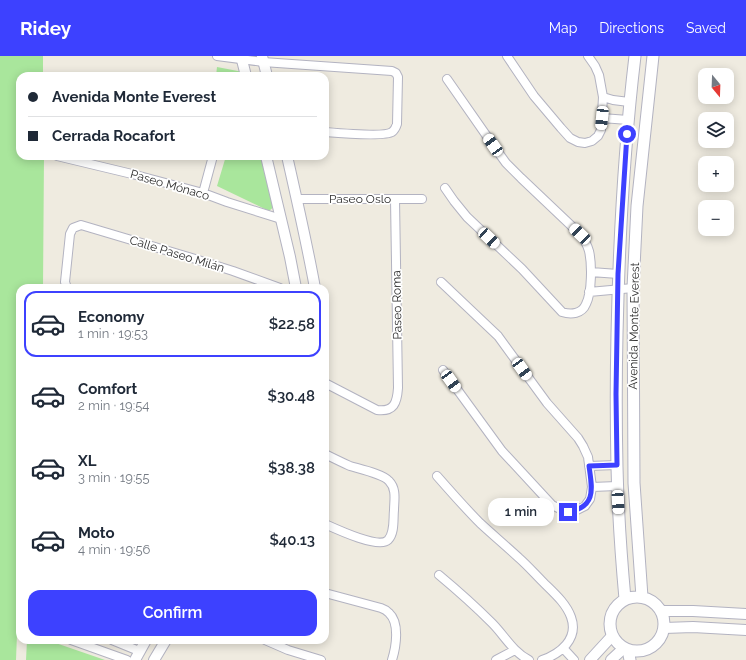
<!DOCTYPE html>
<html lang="en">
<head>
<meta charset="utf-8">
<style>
	:root { --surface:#fff; --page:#f2f2f3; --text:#1f2937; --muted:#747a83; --line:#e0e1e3; --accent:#3d41ff }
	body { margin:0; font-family:Raleway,sans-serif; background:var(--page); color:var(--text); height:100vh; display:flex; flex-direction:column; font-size:15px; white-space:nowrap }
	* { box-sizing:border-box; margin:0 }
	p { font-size:13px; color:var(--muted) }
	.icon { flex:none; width:22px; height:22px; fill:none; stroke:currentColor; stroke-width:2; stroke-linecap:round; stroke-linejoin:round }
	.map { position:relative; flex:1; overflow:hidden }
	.side { position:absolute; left:16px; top:228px; width:313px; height:360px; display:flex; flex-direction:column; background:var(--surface); border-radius:12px; box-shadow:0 2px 10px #0003 }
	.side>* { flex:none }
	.guide { position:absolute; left:16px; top:16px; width:313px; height:88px; border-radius:12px; box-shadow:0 2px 10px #0003; display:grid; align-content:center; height:88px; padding:0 12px; background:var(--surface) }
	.needle { width:26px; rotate:161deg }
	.buttons { position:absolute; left:698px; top:12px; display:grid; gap:8px }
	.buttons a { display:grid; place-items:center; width:36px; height:36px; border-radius:8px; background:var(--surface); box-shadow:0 2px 10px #0003; font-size:20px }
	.end { position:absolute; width:18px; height:18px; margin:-9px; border:5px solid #3d41ff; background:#fff; box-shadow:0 0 0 2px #fff }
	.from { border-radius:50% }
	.bubble { position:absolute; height:28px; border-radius:12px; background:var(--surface); box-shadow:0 2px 10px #0003; font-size:13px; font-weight:600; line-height:28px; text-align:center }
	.car { position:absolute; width:12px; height:24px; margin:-12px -6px; border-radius:5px; box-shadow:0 0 3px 1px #0007; background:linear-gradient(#fff 24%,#345 0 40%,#fff 0 76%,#345 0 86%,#fff 0) }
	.guide b { display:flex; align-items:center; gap:14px; height:38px; font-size:15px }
	.guide b+b { border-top:1px solid var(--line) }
	.guide i { width:10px; height:10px; background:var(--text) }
	ul { padding:7px 0 0; list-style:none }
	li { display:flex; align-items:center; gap:12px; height:66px; margin:0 8px 6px; padding:0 4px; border:2px solid transparent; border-radius:12px }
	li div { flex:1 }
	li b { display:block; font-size:15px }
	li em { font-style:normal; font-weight:600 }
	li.selected { border-color:var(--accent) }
	li>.icon { width:36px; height:36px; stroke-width:1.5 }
	.cta { display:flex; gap:8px; margin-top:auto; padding:8px 12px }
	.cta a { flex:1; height:46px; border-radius:12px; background:var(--accent); color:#fff; font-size:16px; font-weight:600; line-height:46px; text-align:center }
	header { display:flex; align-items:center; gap:24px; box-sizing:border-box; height:56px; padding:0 20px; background:var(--accent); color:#fff }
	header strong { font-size:19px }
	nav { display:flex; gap:22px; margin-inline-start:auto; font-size:14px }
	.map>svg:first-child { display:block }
</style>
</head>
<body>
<header>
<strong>Ridey</strong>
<nav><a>Map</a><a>Directions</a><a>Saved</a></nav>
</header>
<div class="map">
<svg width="746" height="604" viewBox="0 0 746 604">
	<rect width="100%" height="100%" fill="#efebe0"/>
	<!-- green -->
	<path fill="#a9e69c" d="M0 0H43V20H20V100H44L43 232H20V537L18 552 16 604H0Z
		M217 11 243 16 245 20H216Z
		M226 100H265L277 148 269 155 217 130Z
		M27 584H47L105 604H26Z"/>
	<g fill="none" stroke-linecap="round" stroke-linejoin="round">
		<!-- minor casing -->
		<g stroke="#b3b3c1" stroke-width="10">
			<path id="minor" d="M217 0 263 6 392 15 396 17 398 21 397 68C396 71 395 74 392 76 385 81 337 77 325 76
				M507 0 534 40 561 72 570 82 578 86 585 87 592 85 598 80 601 74 603 41 599 19 595 10 588 0
				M603 41 613 44 629 46
				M602 62 628 64
				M57 100 132 118 203 137 227 146 281 163
				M445 132 454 145 467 161 522 213 562 256C571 259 582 258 586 248 592 236 592 208 589 195 587 188 584 183 580 178L521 122 506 107 493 89 447 23
				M203 137 213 100
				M297 143H422
				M591 216 618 218
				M441 226 498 280 547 347 578 382 583 390 588 401 592 431 590 443 585 450 577 454 568 456 560 453 552 449 502 395 443 314
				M67 232 65 226 70 178 73 172 81 169 192 202 233 215 280 232
				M589 236 633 232
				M325 327 377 354C394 356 397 347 398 332L395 143
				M325 398C333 402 341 406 350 410 360 413 383 418 389 425 397 433 394 445 394 454 393 463 395 477 388 484 379 493 336 473 325 468
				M589 410 617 409
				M437 420C451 436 465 452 480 467 493 479 506 490 519 502 527 509 535 518 543 526 553 536 566 547 571 561 579 583 560 598 542 604
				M592 431 617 430
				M439 519C457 534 475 550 492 567 504 579 513 596 529 604
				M325 537 381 552C384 553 387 555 389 557 400 567 396 591 392 604
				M71 584 127 604
				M112 584 139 595
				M265 584 288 594 321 604
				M563 592 574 604
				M496 604 515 594"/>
		</g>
		<!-- tertiary casing -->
		<g stroke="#b3b3c1" stroke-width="12">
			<path id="tertiary" d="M241 0 246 20
				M262 0 267 20
				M266 100 290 201 296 232
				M287 100C297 144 307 188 315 232
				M661 555H693L746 558
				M664 572 693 571 746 574
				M135 604 146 584
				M154 604 166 584
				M590 604 612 580
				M611 604 624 592"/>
		</g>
		<!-- secondary casing -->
		<g stroke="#b3b3c1" stroke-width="13">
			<path id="secondary" d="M642 541 634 427 633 232 637 150 653 0
				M610 568a27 27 0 1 1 54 0a27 27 0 1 1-54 0Z
				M625 543C621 499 618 455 617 411 616 366 616 322 617 278 619 185 624 92 635 0
				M628 594 630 604"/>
		</g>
		<!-- minor -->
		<use href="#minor" stroke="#fff" stroke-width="8"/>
		<!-- tertiary -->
		<use href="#tertiary" stroke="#fff" stroke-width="10"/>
		<!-- secondary -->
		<use href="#secondary" stroke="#fff" stroke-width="11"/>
	</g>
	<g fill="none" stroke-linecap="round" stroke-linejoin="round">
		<!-- route -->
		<path stroke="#3d41ff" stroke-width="5" d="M568 456C597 451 592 432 589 410L617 409 616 338 618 218 627 78"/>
	</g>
	<g text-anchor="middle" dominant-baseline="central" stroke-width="3.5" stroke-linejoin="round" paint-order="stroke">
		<!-- street labels -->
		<g font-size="12" fill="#2d2d2d" stroke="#fff">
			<text transform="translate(170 129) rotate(16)">Paseo Mónaco</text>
			<text x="360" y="143">Paseo Oslo</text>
			<text transform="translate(177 198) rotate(17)">Calle Paseo Milán</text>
			<text transform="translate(397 249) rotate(-91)">Paseo Roma</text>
			<text transform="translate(634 270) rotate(-89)">Avenida Monte Everest</text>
		</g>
	</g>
</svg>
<div class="buttons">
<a><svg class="needle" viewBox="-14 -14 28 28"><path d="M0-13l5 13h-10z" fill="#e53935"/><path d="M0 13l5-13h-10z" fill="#747a83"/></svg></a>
<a><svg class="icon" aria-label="layers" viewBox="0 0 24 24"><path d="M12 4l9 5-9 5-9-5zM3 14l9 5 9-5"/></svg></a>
<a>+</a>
<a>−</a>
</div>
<i class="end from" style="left:627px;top:78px"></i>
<i class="end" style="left:568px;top:456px"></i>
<div class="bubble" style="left:488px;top:442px;width:66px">1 min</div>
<i class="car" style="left:602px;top:62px;rotate:186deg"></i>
<i class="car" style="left:493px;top:89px;rotate:325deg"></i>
<i class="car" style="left:580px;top:178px;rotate:314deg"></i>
<i class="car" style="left:489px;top:182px;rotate:133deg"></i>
<i class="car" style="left:522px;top:313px;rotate:144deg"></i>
<i class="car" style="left:451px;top:325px;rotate:144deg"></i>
<i class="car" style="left:618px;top:446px;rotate:177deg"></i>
<div class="guide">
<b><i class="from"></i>Avenida Monte Everest</b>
<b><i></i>Cerrada Rocafort</b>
</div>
<section class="side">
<ul>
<li class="selected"><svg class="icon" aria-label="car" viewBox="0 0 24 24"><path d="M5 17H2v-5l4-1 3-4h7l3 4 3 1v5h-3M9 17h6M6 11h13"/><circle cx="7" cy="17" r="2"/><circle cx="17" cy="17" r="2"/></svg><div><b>Economy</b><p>1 min · 19:53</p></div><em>$22.58</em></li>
<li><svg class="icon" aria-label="car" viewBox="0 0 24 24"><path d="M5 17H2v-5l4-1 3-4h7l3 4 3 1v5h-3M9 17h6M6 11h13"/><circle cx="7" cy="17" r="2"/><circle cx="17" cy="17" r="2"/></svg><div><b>Comfort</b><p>2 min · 19:54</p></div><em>$30.48</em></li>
<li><svg class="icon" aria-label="car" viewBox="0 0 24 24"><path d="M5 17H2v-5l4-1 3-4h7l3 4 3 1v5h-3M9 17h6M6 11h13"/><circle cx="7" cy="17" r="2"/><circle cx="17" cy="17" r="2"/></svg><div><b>XL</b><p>3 min · 19:55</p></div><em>$38.38</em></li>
<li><svg class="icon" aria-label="car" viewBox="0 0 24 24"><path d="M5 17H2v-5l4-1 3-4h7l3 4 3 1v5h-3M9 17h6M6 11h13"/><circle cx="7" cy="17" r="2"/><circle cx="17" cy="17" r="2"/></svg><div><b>Moto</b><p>4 min · 19:56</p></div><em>$40.13</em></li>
</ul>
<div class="cta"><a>Confirm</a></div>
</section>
</div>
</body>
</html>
